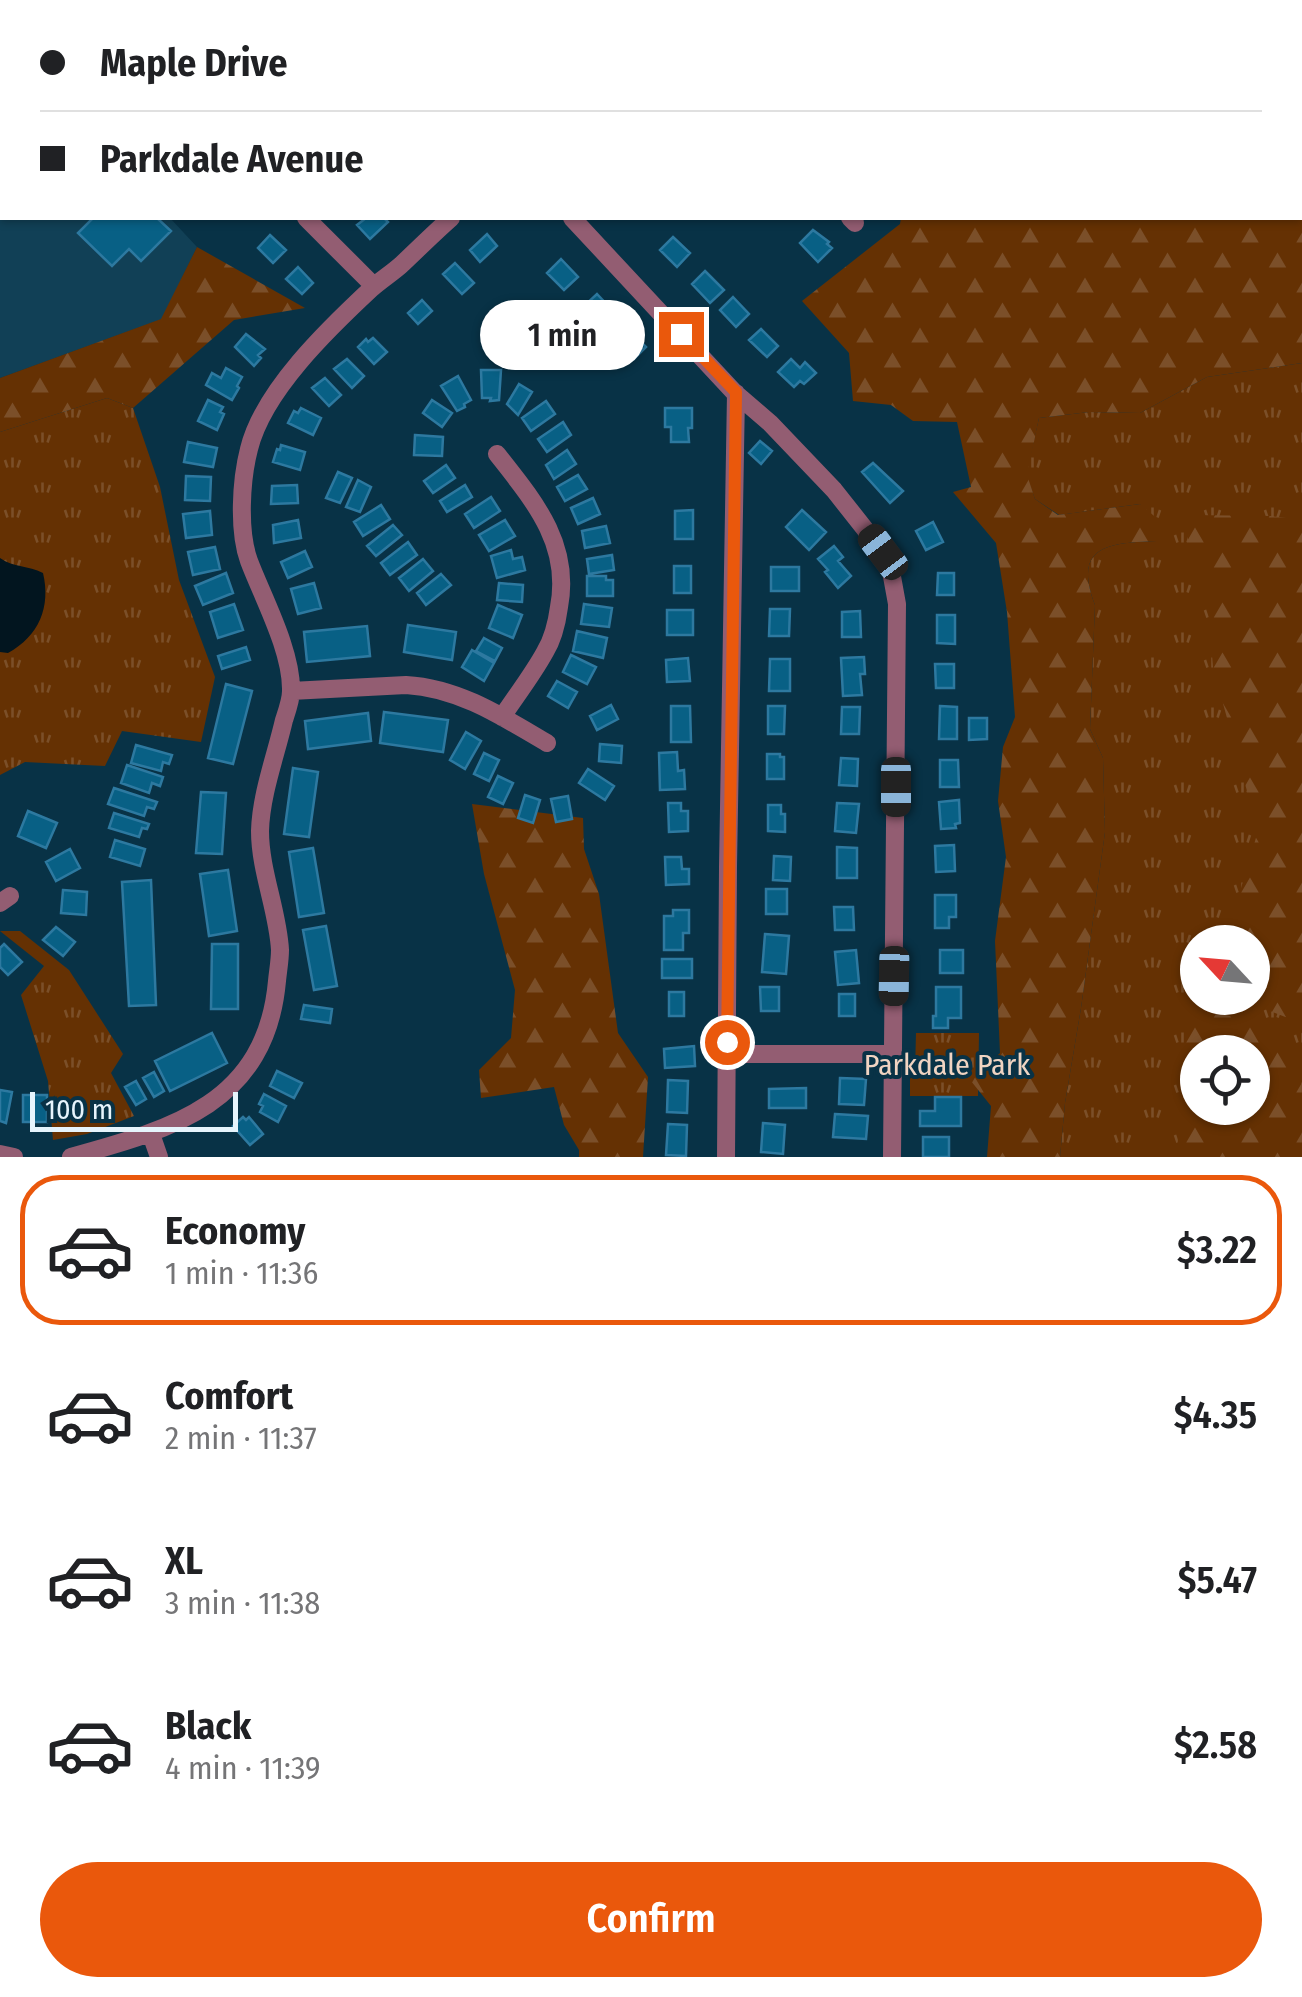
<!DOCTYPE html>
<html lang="en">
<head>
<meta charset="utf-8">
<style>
	:root { --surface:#fff; --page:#f2f2f2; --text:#202124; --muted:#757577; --line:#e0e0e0; --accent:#ea580c }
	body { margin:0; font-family:"Fira Sans Condensed",sans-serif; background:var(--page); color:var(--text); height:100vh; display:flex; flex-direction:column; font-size:38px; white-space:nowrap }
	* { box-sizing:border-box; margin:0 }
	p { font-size:32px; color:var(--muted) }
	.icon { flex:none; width:55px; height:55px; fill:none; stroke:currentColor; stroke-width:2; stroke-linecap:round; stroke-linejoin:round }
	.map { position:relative; height:1157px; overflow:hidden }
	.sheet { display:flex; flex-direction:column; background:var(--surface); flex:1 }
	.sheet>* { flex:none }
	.guide { position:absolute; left:0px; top:0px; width:1302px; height:220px; box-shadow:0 2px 8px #0004; display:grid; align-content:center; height:220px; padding:0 40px; background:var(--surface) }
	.needle { width:65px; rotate:296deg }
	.fabs { position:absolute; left:1180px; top:925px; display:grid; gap:20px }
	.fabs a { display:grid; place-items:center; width:90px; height:90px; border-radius:50%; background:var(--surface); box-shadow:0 2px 8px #0004; font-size:50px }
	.scale { position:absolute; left:30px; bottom:25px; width:208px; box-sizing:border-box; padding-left:10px; border:5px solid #e6f4fc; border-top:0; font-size:28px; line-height:35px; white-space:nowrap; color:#e6f4fc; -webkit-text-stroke:8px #083246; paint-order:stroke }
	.end { position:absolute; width:45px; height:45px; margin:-22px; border:12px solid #ea580c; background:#fff; box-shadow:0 0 0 5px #fff }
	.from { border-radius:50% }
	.bubble { position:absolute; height:70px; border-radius:35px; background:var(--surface); box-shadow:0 2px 8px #0004; font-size:32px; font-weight:600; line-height:70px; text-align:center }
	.car { position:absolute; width:30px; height:60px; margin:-30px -15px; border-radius:12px; box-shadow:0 0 8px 2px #0007; background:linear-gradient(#222 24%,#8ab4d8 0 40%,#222 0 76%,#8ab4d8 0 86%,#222 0) }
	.guide b { display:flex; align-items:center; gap:35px; height:95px; font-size:38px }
	.guide b+b { border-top:2px solid var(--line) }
	.guide i { width:25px; height:25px; background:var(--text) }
	ul { padding:18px 0 0; list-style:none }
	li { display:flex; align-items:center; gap:30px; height:150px; margin:0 20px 15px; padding:0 20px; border:5px solid transparent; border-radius:40px }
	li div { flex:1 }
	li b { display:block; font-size:38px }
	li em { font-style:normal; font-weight:600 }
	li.selected { border-color:var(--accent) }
	li>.icon { width:90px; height:90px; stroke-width:1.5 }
	.primary-button { display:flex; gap:20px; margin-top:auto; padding:20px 40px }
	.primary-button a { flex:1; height:115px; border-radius:60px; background:var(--accent); color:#fff; font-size:40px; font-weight:600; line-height:115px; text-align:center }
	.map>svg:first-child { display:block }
</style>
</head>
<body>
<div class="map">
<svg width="1302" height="1157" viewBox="0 0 1302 1157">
	<defs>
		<pattern id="grass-tufts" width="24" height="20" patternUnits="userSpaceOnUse" patternTransform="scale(2.5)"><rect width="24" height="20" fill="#653103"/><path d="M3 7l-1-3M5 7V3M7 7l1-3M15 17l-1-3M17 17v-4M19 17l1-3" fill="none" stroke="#7b4f29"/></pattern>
		<pattern id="forest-firs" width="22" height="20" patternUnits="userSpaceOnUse" patternTransform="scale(2.5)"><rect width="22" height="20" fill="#653103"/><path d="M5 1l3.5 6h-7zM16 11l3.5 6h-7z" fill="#7b4f29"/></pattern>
	</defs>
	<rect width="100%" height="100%" fill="#083246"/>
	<!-- built -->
	<path fill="#114056" d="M2 50V218H170L197 247 162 319 0 378V51Z"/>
	<!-- grass -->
	<path fill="url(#grass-tufts)" fill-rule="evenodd" d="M1302 363V1157H1060L1065 1103 1081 1008 1105 832 1103 758 1090 729 1095 605C1072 545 1109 543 1157 541L1140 504 1059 515 1035 499 1026 475 1039 418 1089 412 1140 413 1207 377ZM1198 942H1252V998H1198ZM1198 1052H1252V1108H1198Z
		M107 398 133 408 160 487 179 580 215 677 201 742 122 731 105 766 25 762 0 775V432Z
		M0 931H20L69 970 123 1054 111 1073 134 1116 87 1134 53 1140 48 1081 21 995 44 966Z
		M916 1033H979L978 1096H910V1074L915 1073Z"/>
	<!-- forest -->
	<path fill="url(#forest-firs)" fill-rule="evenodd" d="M773 0H1302V363L1207 377 1140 413 1089 412 1039 418 1027 475 1035 499 1058 515 1140 504 1160 521 1157 541C1109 543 1072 545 1095 605L1090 729 1103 758 1105 832 1081 1008 1065 1103 1060 1157H987L991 1106 971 1081 1000 1053 995 941 1006 857 998 801 1003 747 1015 717 1007 612 996 543 953 492 971 487 957 422 913 421 891 405 853 401 849 353 802 301 900 224 901 218H1300V2H777Z
		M197 247 305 308 234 320 133 408 107 398 0 432V378L161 319Z
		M1189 515 1270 516 1302 520V1034L1293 1020 1237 998H1252V942H1225L1258 831 1213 667 1207 593 1187 560Z
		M472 804 583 818 584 849 599 894 618 1033 648 1077 643 1157H579V1150L564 1125 554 1087 481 1098 479 1070 511 1038 515 990 484 874Z
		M1194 1007C1221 1013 1288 1029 1300 1055 1302 1067 1302 1139 1302 1157H1177L1182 1056ZM1198 1052H1252V1108H1198Z"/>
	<!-- water -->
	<path fill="#02151f" d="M0 558C14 568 28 565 43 573 51 607 39 636 8 653L0 652Z"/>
	<!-- building -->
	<path fill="#086085" stroke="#2d79a0" stroke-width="2.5" d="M93 218H157L171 231 141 261 129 249 112 266 78 233Z
		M366 218H384L388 222 370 239 357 225Z
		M813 230 829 242 827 244 832 248 818 262 800 243Z
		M487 234 497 246 480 262 470 250Z
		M270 235 286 250 273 263 258 248Z
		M673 237 690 253 677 267 660 250Z
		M561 259 578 277 564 290 547 273Z
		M455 263 474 283 462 294 443 274Z
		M298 267 313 283 302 294 286 279Z
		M705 271 724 290 710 303 692 284Z
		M597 294 613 311 595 327 586 318 591 313 584 306Z
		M733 297 749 314 736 327 720 310Z
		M422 300 432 311 418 324 408 313Z
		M629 329 646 347 634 359 617 340Z
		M761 329 778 346 767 357 749 340Z
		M246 334 265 349 258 355 261 358 254 366 235 347Z
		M373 338 387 352 374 364 358 347 366 339 368 342Z
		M347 359 364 376 352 388 334 369Z
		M791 359 800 368 805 362 816 373 804 384 800 381 794 387 778 372Z
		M226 368 242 377 237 386 239 388 232 400 206 385 212 373 221 378Z
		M481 370H501L499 400 490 401 491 398H482Z
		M458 376 471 400 464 404 465 407 457 411 441 386Z
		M325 378 341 395 329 406 312 388Z
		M519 384 532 392 518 415 507 404Z
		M208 400 223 407 220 412 224 414 217 430 198 421Z
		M432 400 452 413 442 427 423 413Z
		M546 401 555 414 531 431 522 418Z
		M301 408 321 418 313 435 288 423 294 411 298 413Z
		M665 408H692V428H688L689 442H671V427H665Z
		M563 422 571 435 547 452 538 439Z
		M415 435 443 437 442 456 414 455Z
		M760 441 772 451 761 464 749 453Z
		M188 442 217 448 213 467 184 462Z
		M281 445 305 452 300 470 273 462 277 449 280 450Z
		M567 450 576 464 554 479 546 465Z
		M873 463 903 491 890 503 862 472Z
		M446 465 455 478 433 493 424 481Z
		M338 472 352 478 340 503 326 498Z
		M578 475 587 489 565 501 557 487Z
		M186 476 211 477 210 501 185 500Z
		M358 480 371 487 360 512 346 507Z
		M297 485 298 503 271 504 272 486Z
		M465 485 472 497 447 512 440 501Z
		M491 497 500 511 474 528 465 514Z
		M593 498 600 514 578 524 571 508Z
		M381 505 390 519 363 536 354 522Z
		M693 510V539H675V511Z
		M802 510 826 532 809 550 786 527Z
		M210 511 212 535 186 538 183 514Z
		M298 520 301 538 274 543 273 525Z
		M505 520 515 536 489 551 479 535Z
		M933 522 943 542 926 550 916 531Z
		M393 525 402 535 376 556 367 546Z
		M606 526 610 543 585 548 582 531Z
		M408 542 417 555 390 575 381 563Z
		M834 546 843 557 838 561 851 576 838 588 825 572 828 570 818 559Z
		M215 547 220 569 193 575 188 552Z
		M511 550 513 559 522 557 525 570 497 578 491 556Z
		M305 551 312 567 288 578 281 562Z
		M612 555 614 570 589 574 587 559Z
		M423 559 433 571 409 591 399 578Z
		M674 566H691V593H674Z
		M771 567H799V591H771Z
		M226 573 233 593 203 605 195 586Z
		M938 573H954V595H937Z
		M441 574 451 585 426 605 417 593Z
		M587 576H606V580H613V596H587Z
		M314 583 321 608 298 614 291 589Z
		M499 583 523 585 522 602 497 600Z
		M234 604 243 630 218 638 210 612Z
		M584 604 612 608 609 627 581 624Z
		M498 605 522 615 513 638 489 628Z
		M770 609H790L789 636H769Z
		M667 610H693V635H667Z
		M860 611 861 637H842V612Z
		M937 615H955V644L937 643Z
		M408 625 456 632 452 660 404 652Z
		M367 626 370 656 307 662 304 632Z
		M577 631 607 638 603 658 573 651Z
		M484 638 502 648 495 661 476 651Z
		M246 647 250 660 222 669 218 656Z
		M472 650 494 663 484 681 462 667Z
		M571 655 596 667 587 684 563 672Z
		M864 657 865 674H860L862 695 843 696 841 658Z
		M688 658 690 681 667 682 666 660Z
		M770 659H790V691H769Z
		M935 664H954V688H936Z
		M557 681 577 692 568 708 548 696Z
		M226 684 252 691 233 764 208 758Z
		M611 705 618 719 597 730 590 716Z
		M671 706H690L691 742H671Z
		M768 706H785L784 734H768Z
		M940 706 957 707V739H939Z
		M842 707H860L859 734H841Z
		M384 712 448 720 443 752 380 743Z
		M368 713 371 741 308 749 305 721Z
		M969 718H987V739L969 740Z
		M466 732 481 741 465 769 450 760Z
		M600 744 622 746 621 763 599 761Z
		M136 745 172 755 169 764 163 762 161 771 131 763Z
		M677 752 678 771 684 770 685 789 660 790 659 753Z
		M484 753 499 760 489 781 474 774Z
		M767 754H780V757H784V779H767Z
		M841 758 858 759 857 786 839 785Z
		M940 760H958L959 787H940Z
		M127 765 163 777 160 786 152 783 149 793 121 783Z
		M293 768 318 772 309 837 284 834Z
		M588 769 614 786 605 800 579 783Z
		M498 776 513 783 503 804 488 797Z
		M114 788 157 802 154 809 147 807 144 816 108 804Z
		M201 792 226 793 222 854 196 853Z
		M525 795 540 800 533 823 518 818Z
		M568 796 572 819 556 822 551 799Z
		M959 800 960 823 955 824 956 828 941 829 939 802Z
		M668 803H681V811H688V831L669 832Z
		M837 803 859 804 856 833 835 831Z
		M768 805H781V814H785V832L768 831Z
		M28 811 57 823 46 848 18 836Z
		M114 813 149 824 147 829 142 828 139 837 109 828Z
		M115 840 145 849 140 866 110 857Z
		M954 845 955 871 936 872 935 846Z
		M837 847 857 848V878H837Z
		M313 848 324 913 299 917 289 852Z
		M70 849 80 868 56 881 46 862Z
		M774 856 791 857 790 881 773 880Z
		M665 857H681L682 869H689V884L666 885Z
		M228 870 237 931 209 936 200 874Z
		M151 880 156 1005 129 1006 122 882Z
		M766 889H787V914H766Z
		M63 890 87 892 86 915 61 913Z
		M935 895H956V917H949V928H935Z
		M834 907H853L854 930H835Z
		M673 910H689V933H683V950H664V916H673Z
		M326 926 337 986 314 990 303 930Z
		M56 927 75 942 63 956 43 940Z
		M765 934 789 936 786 974 762 972Z
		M4 944 22 962 8 975 0 967V948Z
		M212 944H238V1009H211Z
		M856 950 859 983 838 985 835 952Z
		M940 950H963V973H940Z
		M662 959H692V978H662Z
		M760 987H779V1011H761Z
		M936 987H961V1018H948V1028H933V1016H936Z
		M669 992H684V1016H669Z
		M839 994H855V1016H839Z
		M304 1005 332 1009 330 1023 301 1019Z
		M212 1033 227 1063 170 1091 155 1061Z
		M694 1046 695 1066 665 1068 664 1049Z
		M277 1071 302 1083 294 1098 270 1086Z
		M154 1072 164 1091 154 1097 143 1078Z
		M840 1078 866 1079 864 1105 839 1104Z
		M668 1080 688 1081 687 1113 667 1112Z
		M136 1081 146 1099 136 1105 125 1087Z
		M806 1088V1108H769V1089Z
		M0 1090 12 1092 6 1123 0 1121Z
		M264 1094 286 1106 278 1122 260 1112 263 1106 259 1104Z
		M23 1095H47V1122H23Z
		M935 1097H961V1126H920V1111H935Z
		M835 1114 868 1116 866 1139 833 1137Z
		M243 1117 246 1120 249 1117 263 1134 250 1145 233 1126Z
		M763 1123 785 1125 783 1154 761 1152Z
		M668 1124 687 1125 686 1156 666 1155Z
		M923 1137H949V1157H923Z"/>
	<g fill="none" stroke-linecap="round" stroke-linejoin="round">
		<!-- minor -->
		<path stroke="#935d72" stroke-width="18" d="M367 0 370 2
			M640 1 642 2
			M306 218 374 286
			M572 218 734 392 770 423 834 490 883 552 891 571 897 604 892 1157
			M850 218 855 223
			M497 454C534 501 571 544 559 607 557 622 553 639 545 652 533 674 516 696 502 717
			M291 691 406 685C459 688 503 717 547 743
			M0 903 10 896
			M727 1054H893
			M151 1134 159 1157
			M0 1154 14 1157
			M71 1157C173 1129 266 1103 277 981 278 971 280 960 280 950 278 911 260 871 260 831 261 794 276 755 284 720 287 711 291 700 291 691 292 651 263 598 249 561 238 531 241 480 249 449 263 391 329 328 372 288 381 280 392 273 401 265 418 249 434 233 451 218
			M726 1157 728 867 736 393"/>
		<!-- major -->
		<path stroke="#f789b7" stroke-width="22" d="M214 2 217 0
			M0 162 2 160"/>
	</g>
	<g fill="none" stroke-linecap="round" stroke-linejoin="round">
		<!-- route -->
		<path stroke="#ea580c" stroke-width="12" d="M681 334 736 392 727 1042"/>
	</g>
	<g text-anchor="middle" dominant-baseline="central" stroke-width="8" stroke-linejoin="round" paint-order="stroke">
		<!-- park labels -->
		<g font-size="30" fill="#f0d4c2" stroke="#083246">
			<text x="947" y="1065">Parkdale Park</text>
		</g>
	</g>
</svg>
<div class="fabs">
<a><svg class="needle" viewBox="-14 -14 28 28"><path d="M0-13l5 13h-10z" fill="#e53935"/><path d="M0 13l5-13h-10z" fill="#757577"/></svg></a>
<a><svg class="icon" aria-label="locate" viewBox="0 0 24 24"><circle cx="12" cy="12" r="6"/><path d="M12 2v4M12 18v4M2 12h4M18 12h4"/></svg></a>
</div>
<div class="scale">100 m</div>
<i class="end from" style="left:727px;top:1042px"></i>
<i class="end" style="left:681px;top:334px"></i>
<div class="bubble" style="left:480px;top:300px;width:165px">1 min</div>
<i class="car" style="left:883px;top:552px;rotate:323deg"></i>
<i class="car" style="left:896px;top:787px;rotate:180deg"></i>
<i class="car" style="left:894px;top:976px;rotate:181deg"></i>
<div class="guide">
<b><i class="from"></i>Maple Drive</b>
<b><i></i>Parkdale Avenue</b>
</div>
</div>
<section class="sheet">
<ul>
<li class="selected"><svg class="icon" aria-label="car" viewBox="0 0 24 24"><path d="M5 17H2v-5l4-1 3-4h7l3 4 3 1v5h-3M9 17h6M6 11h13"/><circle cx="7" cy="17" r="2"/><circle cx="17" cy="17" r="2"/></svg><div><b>Economy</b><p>1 min · 11:36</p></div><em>$3.22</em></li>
<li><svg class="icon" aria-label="car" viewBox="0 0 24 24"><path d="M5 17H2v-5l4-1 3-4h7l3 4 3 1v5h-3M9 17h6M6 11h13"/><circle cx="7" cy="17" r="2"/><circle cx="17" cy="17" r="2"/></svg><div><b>Comfort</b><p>2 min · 11:37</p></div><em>$4.35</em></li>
<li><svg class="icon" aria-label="car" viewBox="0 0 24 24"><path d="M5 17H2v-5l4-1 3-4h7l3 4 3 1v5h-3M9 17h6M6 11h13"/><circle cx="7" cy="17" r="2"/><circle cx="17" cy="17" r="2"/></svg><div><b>XL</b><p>3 min · 11:38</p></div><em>$5.47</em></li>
<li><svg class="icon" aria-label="car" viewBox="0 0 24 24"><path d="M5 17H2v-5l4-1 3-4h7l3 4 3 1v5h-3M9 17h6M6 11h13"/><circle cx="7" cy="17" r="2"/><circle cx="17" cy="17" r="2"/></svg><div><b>Black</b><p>4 min · 11:39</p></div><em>$2.58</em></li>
</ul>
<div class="primary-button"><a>Confirm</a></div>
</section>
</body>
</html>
